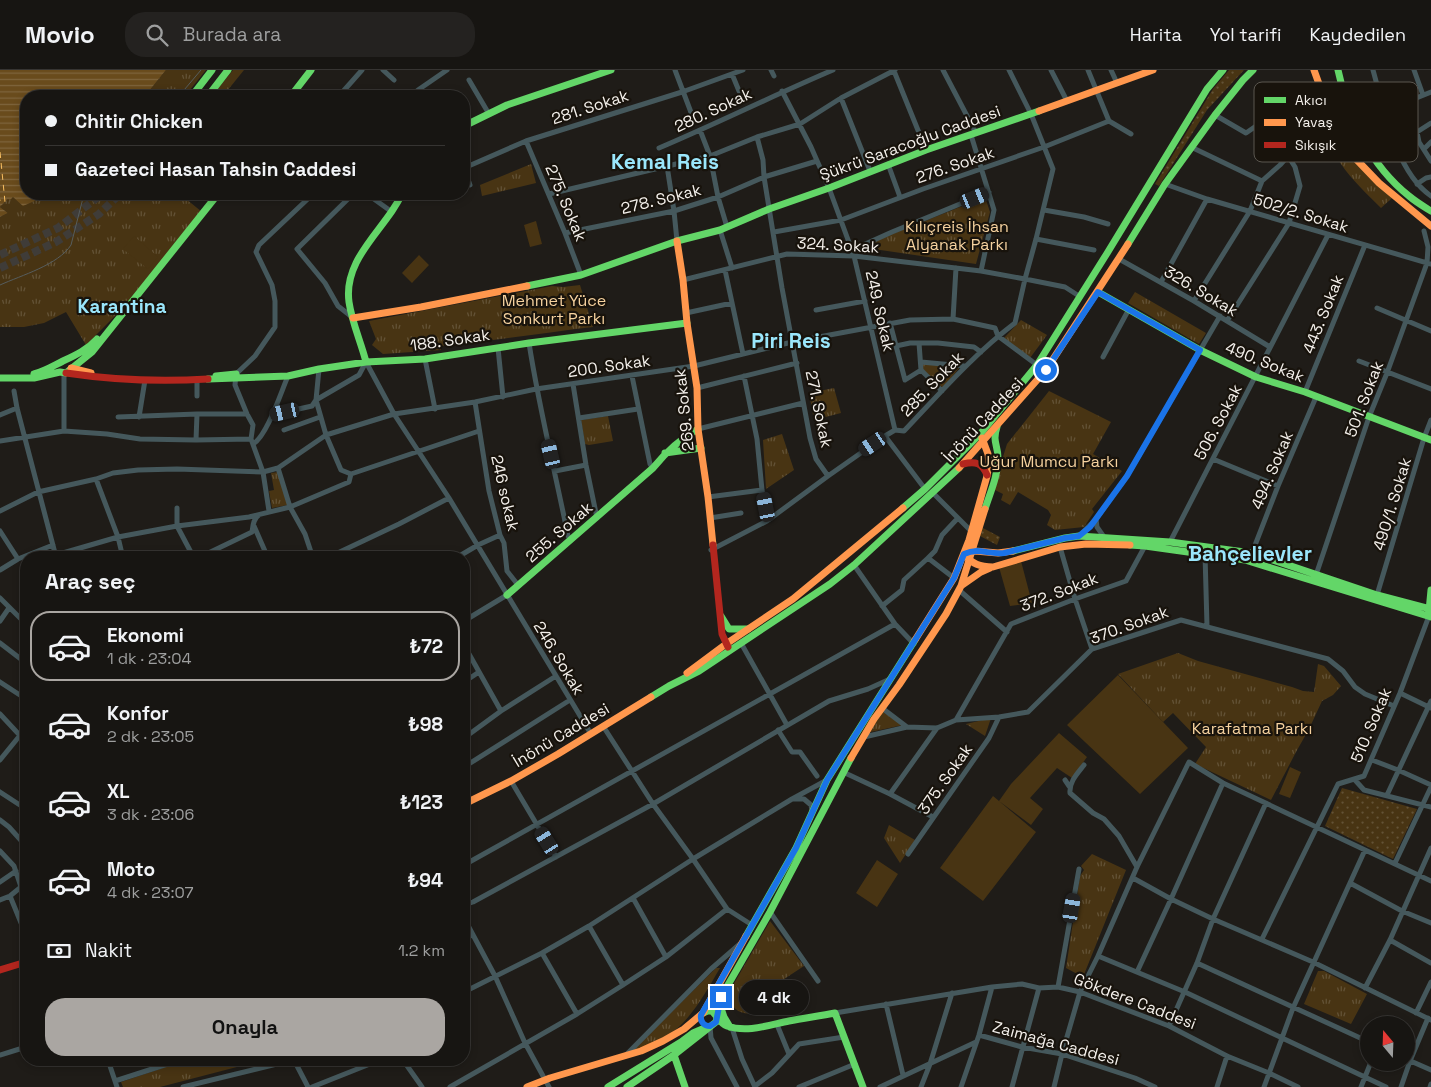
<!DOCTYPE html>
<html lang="tr">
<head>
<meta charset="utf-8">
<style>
	:root { --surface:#171512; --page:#242220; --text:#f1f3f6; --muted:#9e9f9f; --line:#363432; --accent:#aaa6a2 }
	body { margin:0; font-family:"Space Grotesk",sans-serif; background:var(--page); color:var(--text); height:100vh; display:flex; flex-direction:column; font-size:19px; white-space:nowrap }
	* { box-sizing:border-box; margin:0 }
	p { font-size:16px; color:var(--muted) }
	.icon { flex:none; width:28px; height:28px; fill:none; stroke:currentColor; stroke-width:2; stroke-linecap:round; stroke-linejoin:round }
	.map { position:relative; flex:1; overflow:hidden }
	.panel { position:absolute; left:20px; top:481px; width:450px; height:515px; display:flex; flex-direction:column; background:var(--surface); border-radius:20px; box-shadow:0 2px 8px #0003,0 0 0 1px var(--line) }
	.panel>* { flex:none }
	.banner { position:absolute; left:20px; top:20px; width:450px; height:110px; border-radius:20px; box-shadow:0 2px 8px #0003,0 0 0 1px var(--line); display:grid; align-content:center; height:110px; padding:0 25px; background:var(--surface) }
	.needle { width:32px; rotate:341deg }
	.controls { position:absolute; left:1360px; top:946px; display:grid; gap:10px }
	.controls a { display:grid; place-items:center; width:55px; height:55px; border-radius:50%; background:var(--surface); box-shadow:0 2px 8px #0003,0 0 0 1px var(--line); font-size:25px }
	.end { position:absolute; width:22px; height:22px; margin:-11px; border:6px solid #1a73e8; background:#fff; box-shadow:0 0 0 2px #fff }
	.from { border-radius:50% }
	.bubble { position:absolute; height:35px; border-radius:18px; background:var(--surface); box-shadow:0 2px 8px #0003,0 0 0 1px var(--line); font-size:16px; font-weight:700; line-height:35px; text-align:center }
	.car { position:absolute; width:15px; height:30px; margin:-15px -8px; border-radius:6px; box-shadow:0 0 4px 1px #0007; background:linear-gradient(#222 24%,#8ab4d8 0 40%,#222 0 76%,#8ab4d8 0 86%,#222 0) }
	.banner b { display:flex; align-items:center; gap:18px; height:48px; font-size:19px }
	.banner b+b { border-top:1px solid var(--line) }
	.banner i { width:12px; height:12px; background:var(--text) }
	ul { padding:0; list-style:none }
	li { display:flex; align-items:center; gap:15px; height:70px; margin:0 10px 8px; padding:0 15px; border:2px solid transparent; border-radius:20px }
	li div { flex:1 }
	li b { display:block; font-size:19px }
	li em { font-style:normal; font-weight:700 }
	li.selected { border-color:var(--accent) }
	li>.icon { width:45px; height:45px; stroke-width:1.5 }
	h2 { padding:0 25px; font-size:22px; line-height:60px }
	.pay { display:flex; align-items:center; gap:12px; height:55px; padding:0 25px; font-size:19px }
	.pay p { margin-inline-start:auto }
	.button { display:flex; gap:10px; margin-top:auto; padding:10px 25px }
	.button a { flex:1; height:58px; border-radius:20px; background:var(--accent); color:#111; font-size:20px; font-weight:700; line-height:58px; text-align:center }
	header { display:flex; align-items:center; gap:30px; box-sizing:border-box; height:70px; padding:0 25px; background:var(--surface); border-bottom:1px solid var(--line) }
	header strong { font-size:24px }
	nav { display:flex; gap:28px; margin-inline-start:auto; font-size:18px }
	.search { width:350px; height:45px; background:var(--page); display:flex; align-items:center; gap:12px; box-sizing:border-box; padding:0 18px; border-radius:20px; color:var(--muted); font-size:19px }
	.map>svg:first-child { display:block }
</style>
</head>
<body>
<header>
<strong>Movio</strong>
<div class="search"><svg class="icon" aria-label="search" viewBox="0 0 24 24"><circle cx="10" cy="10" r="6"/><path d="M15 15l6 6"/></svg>Burada ara</div>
<nav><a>Harita</a><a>Yol tarifi</a><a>Kaydedilen</a></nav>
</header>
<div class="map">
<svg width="1431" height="1017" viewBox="0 0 1431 1017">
	<defs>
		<pattern id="grass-dots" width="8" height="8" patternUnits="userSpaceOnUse" patternTransform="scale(1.25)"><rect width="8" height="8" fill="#483413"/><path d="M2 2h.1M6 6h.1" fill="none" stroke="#635236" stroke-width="1.8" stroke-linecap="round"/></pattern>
		<pattern id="park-tufts" width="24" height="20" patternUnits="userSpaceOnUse" patternTransform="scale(1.25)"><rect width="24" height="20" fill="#483413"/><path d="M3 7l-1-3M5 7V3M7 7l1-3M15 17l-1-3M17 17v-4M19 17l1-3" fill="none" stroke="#635236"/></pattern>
		<pattern id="water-rules" width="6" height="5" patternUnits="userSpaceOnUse" patternTransform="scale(1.25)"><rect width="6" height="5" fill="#694b1c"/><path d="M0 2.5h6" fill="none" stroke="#7f653d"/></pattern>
	</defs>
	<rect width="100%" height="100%" fill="#1f1c18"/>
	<!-- grass -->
	<path fill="url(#grass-dots)" d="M1229 0H1244L1207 40 1159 116 1155 114 1213 19Z
		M981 457 1000 467 997 475 980 466Z
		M1342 718 1417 739 1393 789 1325 756Z"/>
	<!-- park -->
	<path fill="url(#park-tufts)" d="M166 0H206L185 26H145Z
		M233 0H244L223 26H212Z
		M1318 22 1336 62 1392 128 1381 138C1367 124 1352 110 1341 94 1327 74 1316 50 1305 28Z
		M531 94 536 113 482 126 480 115Z
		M40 124H180L202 142 123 238 86 275 66 242 44 253 24 257H0V147L8 143 0 137 8 129 13 127 39 129Z
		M985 127 990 142 976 194 860 177Z
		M580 215 593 257C542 263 492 271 441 276V280L383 284 372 275 376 269 369 251 552 216 563 217Z
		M1135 222 1206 263 1199 274 1128 233Z
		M1021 250 1047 265 1030 288 1004 268Z
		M922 293 960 297 943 318 923 299Z
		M834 318 841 343 814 350 809 323Z
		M1049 321 1111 352 1093 384 1122 401 1092 439 1094 442 1084 457 1055 460 1047 455 1051 445 1048 440 1018 422 1010 435 1001 430 1003 424 993 419 1007 374Z
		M608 346 613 371 589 375 585 374 581 350Z
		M782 364 794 400 766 419 763 370Z
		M278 402 288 435 272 438 269 421 274 420 271 403Z
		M1178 583 1198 591 1292 617 1303 621 1314 622 1318 594 1324 596 1341 616 1333 625 1322 631 1309 659 1296 682 1271 730 1195 694 1206 677 1173 643 1163 652 1118 604Z
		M881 640 903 655 866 663Z
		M991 648 985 666 966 654Z
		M889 755 915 770 900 793 884 768Z
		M1092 784 1126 800 1083 907 1066 898 1080 806 1084 800 1081 796Z
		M770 851 804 896 758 926 764 944C743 945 726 943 732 917Z
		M716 898H720C703 927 688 956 658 972 650 976 640 978 632 981Z
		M1318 901H1324L1367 924 1351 954 1304 934Z
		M187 990H264L160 1017H123L121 1012Z"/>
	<!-- pitch -->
	<path fill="#483413" d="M536 151 542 174 530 177 524 155Z
		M134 166 158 187 148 199 123 179Z
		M419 185 429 195 412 213 402 203Z
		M1021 491 1032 533 1010 536 999 497Z
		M1118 605 1188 678 1140 724 1067 655Z
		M1059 663 1087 687 1072 708 1057 698 1030 728 1043 739 1031 755 999 731 1036 762 983 831 940 798 993 726 999 731 1011 714Z
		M1290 697 1301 702 1290 728 1279 724Z
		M877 790 898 804 877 837 856 823Z"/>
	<!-- water -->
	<path fill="url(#water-rules)" d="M0 0H166L145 26H26V124H40L39 129 23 136 13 127 10 130 8 129 0 137 8 143 0 147Z"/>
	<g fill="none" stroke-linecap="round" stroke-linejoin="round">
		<!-- ferry -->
		<path stroke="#fabf61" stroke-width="1" stroke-dasharray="6 5" stroke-linecap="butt" d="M0 82 5 132 0 130"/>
		<!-- primary-tunnel -->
		<path stroke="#3f3c38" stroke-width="8" stroke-dasharray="8 4" stroke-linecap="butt" d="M0 185 58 158 102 124
			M0 198 56 172 99 144 120 124"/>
		<!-- street -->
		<path stroke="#45585c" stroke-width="5" d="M383 0 394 10
			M675 0 692 45
			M771 0 774 6
			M943 0 976 63
			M1051 0 1067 31
			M1111 0 1117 13
			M1373 0C1384 39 1396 102 1431 126
			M1414 0 1423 25
			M894 1 926 80
			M732 4 739 21
			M469 10 489 44
			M782 21 811 77 829 118 854 186 895 360
			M339 26 362 0
			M412 26 418 20 447 0
			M841 28 870 101
			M1384 41 1431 22
			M1215 45 1246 63 1269 47 1288 86 1295 97 1300 116 1289 153 1227 251
			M1109 51 1131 64
			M1431 53 1417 62 1419 72 1431 91
			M700 60 710 86 718 127 727 157
			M971 65 994 140 981 201
			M757 67 763 90 764 107 782 218 810 368 816 389 828 406
			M526 71 565 163 581 205
			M1191 77 1262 111
			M659 78C718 53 774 25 833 0
			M1424 79 1431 72
			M888 94 900 127
			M667 96 674 141 677 171
			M1165 114 1207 129 1431 194
			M1417 114 1426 108 1431 107
			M470 115 464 98 526 71 682 22 743 0
			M260 124H262
			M367 124 392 142
			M549 124 710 86 757 67 800 54 841 28 895 0
			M1044 140 1084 147 1108 154
			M720 160 732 198
			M774 162 841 150 923 119 1044 77 1109 51 1088 0
			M565 163 674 141 718 127 764 107 817 91
			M1036 169 1094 180
			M852 180 892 162 989 122
			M1119 189 1194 231 1270 277
			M725 200 743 284
			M683 210 787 184 854 186 981 201 1025 209 1065 217 1079 226
			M1161 212 1207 129
			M1194 231 1250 141 1262 111 1280 95 1288 86
			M1377 238 1431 261
			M816 240 865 231
			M686 243 732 233
			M352 247 338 236 325 213 297 179 353 124
			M953 249 956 198
			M890 253 905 310 921 300
			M529 273C539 338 555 401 568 466L571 470
			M896 276 910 273H919
			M498 278 503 327
			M1103 287 1129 239
			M425 289 435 339
			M1359 291 1431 319
			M366 292 394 344 449 428 591 664
			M921 292 964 296
			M319 299 316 330 326 365 341 400 351 404
			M632 306 650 394 653 398
			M744 306 757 369 762 420 765 437 772 447
			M573 314 586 395 597 448
			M697 318 797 293
			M14 321 17 338 56 487
			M942 321 921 300 919 273H938L974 277 981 282
			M1305 322 1365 175
			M197 326V310
			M475 332 489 421 500 465 504 473 507 501 518 515
			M0 345 17 338
			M272 345 312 336 316 330 359 305 366 292
			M118 347 197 344H247
			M139 347 145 310
			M579 348 638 339
			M698 359 803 333
			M284 360 320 347
			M64 361V303
			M885 366 925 419
			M196 370 197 344
			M0 371 64 361 107 364 140 369 196 370 251 369
			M253 374C267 366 281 322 288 306
			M1213 389 1278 416
			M278 398 290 437 305 464 313 488
			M555 401 586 395
			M96 409 118 467 123 488
			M932 422 971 461
			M708 427 762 420
			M177 438V456L194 488
			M0 441 38 422 96 409 113 403 138 400 177 399 263 402 278 398 326 365 394 344 475 332 536 319 694 296 792 272 910 250 953 249 995 258 998 266 1037 295
			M269 441 263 402 251 369 253 355 247 344 235 315 236 304 255 286 275 257V231L272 215 256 182 259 175 313 124
			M710 448 741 443
			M1096 449 1097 457 1104 467
			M254 456 268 488
			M0 461 18 489
			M1079 466 1096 449 1127 406 1220 246
			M1170 472 1328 165
			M1060 477 1075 529 1092 579
			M711 480 767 451 828 406 885 366 895 360 904 361C940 323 974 284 1015 253L1025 209 1036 169 1053 99 1031 44 1009 0
			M1252 483 1278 416 1316 327
			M1205 484 1207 556
			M56 485 118 467 177 456 249 447 290 437 349 412 351 404 479 361
			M198 488 252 462C253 456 253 449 259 445
			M327 488 399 454 449 428
			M456 488 478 475 500 465
			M928 488 935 481 942 465 957 449
			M854 495 895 554 914 574
			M0 500 18 489 53 475
			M1316 505 1369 347 1387 303 1427 193 1428 177 1424 161
			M959 520 1007 562
			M1377 525 1424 368 1431 350
			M0 528 26 554
			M882 536 902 520 904 510 928 488 954 508
			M0 551 9 538
			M464 551 507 525
			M0 573 26 593
			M741 573 787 655
			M464 575 501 641
			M0 612 26 629
			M464 612 479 602
			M1400 623 1431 638
			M882 638 907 657 937 658 956 650 999 647 1028 642 1092 579 1181 550 1328 589 1343 601 1355 617 1365 624 1394 636
			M0 644 26 672
			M956 650 1011 554 1075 529 1126 511 1145 476
			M603 656 653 734 693 789 727 839 752 855
			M778 660 792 682H800L817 706
			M864 667 907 657
			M464 668 501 641 556 606
			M0 690 26 658
			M1372 690 1398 700 1431 715
			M1084 695C1077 704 1069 712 1070 723L1093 743 1104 749 1119 766 1137 797
			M464 697 570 630
			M843 702 890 724 933 747
			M1065 710 1069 716
			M1355 710 1364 720 1431 737
			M511 711 556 787
			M0 722 26 739
			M890 724 937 658
			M1387 725 1431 631
			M793 729H804L811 735 812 741
			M0 750 9 757 26 776
			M0 781 14 796 21 817
			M908 784 989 668 999 647
			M1395 793 1431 717
			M464 795 895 554
			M1133 808 1171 829 1213 849 1313 892 1431 950
			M0 812 16 801
			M1350 813 1402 841 1431 853
			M10 826 26 865
			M633 828 666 887
			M0 830 10 826 21 817 26 815
			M464 835 473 832 653 734 829 631 868 619 890 609
			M770 842 818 911
			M464 848 495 906 525 973 549 1017
			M589 856 623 915
			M1262 869 1338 714 1364 706 1400 623 1429 546
			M464 870 472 865
			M1390 870 1431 893
			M542 883 577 944
			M1098 886 1185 922 1386 1017
			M1197 893 1369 972
			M1137 902 1171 829 1223 713
			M1058 917 1079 799
			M1365 918 1390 870 1431 778
			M464 922 542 883 589 856 693 789 792 729 827 710
			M886 934 903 1005
			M835 943 992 917 1022 914 1039 918 1058 917 1080 922 1169 956 1227 986 1269 1003 1298 1017
			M1416 943 1431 912
			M710 956 711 968 737 1017
			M1169 956 1197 893 1213 849 1266 733
			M778 957 789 984
			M733 961 742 989 755 1017
			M979 965 1022 977 1062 984 1135 1008 1155 1017
			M0 985 26 977
			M625 986 711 899 741 873
			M1406 989 1431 1000
			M108 990 117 1017
			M294 990 308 1017
			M403 990 422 1017
			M115 1011 180 990
			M755 1016 772 1003 799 974 844 967
			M183 1017 293 990
			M312 1017 380 990
			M450 1017 577 944 623 915 666 887 727 839
			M799 1017 855 994
			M880 1017 976 972
			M921 1017 930 994 952 923
			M961 1017 979 965 992 917
			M1012 1017 1039 918
			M1054 1017 1062 984 1080 922 1098 886 1137 797 1189 692 1223 713 1431 811
			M1217 1017 1227 986
			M1264 1017 1293 938 1365 780
			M1361 1017 1371 992
			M1401 1017 1410 991 1428 948
			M1430 1017 1431 1014"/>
		<!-- fast -->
		<path stroke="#63d668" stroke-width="7" d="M1338 0C1348 48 1370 95 1409 126 1416 132 1423 136 1431 141
			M192 26 212 0
			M208 26 228 0
			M291 26 311 0
			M464 56 507 35 611 0
			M1128 174 1165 114 1215 45 1243 10 1253 0
			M527 216 581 205 677 171 720 160 769 139 829 118 926 80 1039 41
			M1098 222 1200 280 1256 307 1305 322 1431 370
			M366 292C361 272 352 253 349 232 344 195 373 169 392 141 396 135 399 130 402 124
			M34 304C45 301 53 296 63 291 76 285 87 280 97 269
			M216 306 236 304
			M0 308H34L60 302 66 303 92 282 218 124
			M208 309 288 306 319 299 366 292 425 289 529 273 687 253
			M665 383 701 378
			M903 438 925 419 981 363 1037 295 1106 185 1207 19 1223 0
			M985 439C990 423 998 406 998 388 998 375 992 372 997 357
			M1130 475 1145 476 1245 490 1431 547
			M1013 481 1065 468 1079 466 1170 472 1252 483 1377 525 1431 539
			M507 525 653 398C666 382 680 369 698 359
			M1429 541 1431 520
			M721 546 729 559H748
			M651 627 669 616 699 601 830 514 854 495 959 398
			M746 866 796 778 827 710 915 570
			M720 935 724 947 730 957
			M703 943 710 940C717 944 719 953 727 956 747 963 769 955 789 951 804 948 820 946 835 943L863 1017
			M608 1017 681 972 693 963 707 957
			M627 1017 674 985 675 983
			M685 1017 674 985 716 952 721 927 770 842 851 688"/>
		<!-- slow -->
		<path stroke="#ff974d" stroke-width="7" d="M1314 0 1332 50 1346 75 1356 89 1379 113 1431 156
			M1039 41 1153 0
			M677 171 683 210 687 253 697 318 698 359 708 427 713 475
			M353 248 421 237 527 216
			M71 298 91 303
			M959 398 1046 300 1128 174
			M1013 481 998 483 975 481 964 484C972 494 980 497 993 497L1060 477 1086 474 1130 475
			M961 516 981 502 990 498
			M915 570 954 508 969 470 987 406 989 394 988 384 982 368
			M687 603 726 574 793 529 903 438
			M851 688 874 649 899 615 946 544 961 516 985 439
			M464 734 511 711 558 684 651 627
			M527 1017 550 1008 641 981 663 971 684 959 703 943 746 866"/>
		<!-- jam -->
		<path stroke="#b3261e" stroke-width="7" d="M66 303C113 310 161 312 208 309
			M963 394C976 391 982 393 987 405
			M713 475 722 564 728 577
			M0 900 26 892"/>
		<!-- tram -->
		<path stroke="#565d5e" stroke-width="1" d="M179 26 201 0
			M0 215C22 205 58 195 71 175L84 124"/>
	</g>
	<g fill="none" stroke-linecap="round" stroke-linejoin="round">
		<!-- route -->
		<path stroke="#1a73e8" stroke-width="6" d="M721 927 716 952 710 956C704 956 700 952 701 945L796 778 827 710 954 508 964 484C980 477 988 485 1004 483L1065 468 1079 466 1090 457 1127 406 1200 280 1098 222 1046 300"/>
	</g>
	<g text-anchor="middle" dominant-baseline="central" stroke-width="4.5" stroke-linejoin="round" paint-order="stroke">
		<!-- street labels -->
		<g font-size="16" fill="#f5f1ec" stroke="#18130c">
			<text transform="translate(590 37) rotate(-18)">281. Sokak</text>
			<text transform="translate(713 40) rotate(-25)">280. Sokak</text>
			<text transform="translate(910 73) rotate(-20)">Şükrü Saracoğlu Caddesi</text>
			<text transform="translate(955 95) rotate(-19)">276. Sokak</text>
			<text transform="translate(661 129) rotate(-14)">278. Sokak</text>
			<text transform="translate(566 133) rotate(67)">275. Sokak</text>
			<text transform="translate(1301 143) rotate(17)">502/2. Sokak</text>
			<text transform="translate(838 175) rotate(3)">324. Sokak</text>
			<text transform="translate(1201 221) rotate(31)">326. Sokak</text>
			<text transform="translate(880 241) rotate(77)">249. Sokak</text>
			<text transform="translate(1323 244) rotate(-68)">443. Sokak</text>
			<text transform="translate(450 270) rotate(-8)">188. Sokak</text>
			<text transform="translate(1265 292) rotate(22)">490. Sokak</text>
			<text transform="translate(609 296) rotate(-8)">200. Sokak</text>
			<text transform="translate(932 314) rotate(-46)">285. Sokak</text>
			<text transform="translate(1364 329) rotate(-69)">501. Sokak</text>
			<text transform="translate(819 339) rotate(78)">271. Sokak</text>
			<text transform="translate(684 340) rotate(-96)">269. Sokak</text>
			<text transform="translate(983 350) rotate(-47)">İnönü Caddesi</text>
			<text transform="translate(1218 352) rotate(-62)">506. Sokak</text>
			<text transform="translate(1272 400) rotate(-67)">494. Sokak</text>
			<text transform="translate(505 423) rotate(77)">246 sokak</text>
			<text transform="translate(1392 434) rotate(-73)">490/1. Sokak</text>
			<text transform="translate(559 462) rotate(-41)">255. Sokak</text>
			<text transform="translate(1059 522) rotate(-21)">372. Sokak</text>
			<text transform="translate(1129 555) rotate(-20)">370. Sokak</text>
			<text transform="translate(559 588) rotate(59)">246. Sokak</text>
			<text transform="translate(1371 655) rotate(-67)">510. Sokak</text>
			<text transform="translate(561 665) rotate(-31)">İnönü Caddesi</text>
			<text transform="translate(945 709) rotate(-55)">375. Sokak</text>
			<text transform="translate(1135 931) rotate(21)">Gökdere Caddesi</text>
			<text transform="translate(1056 973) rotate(15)">Zaimağa Caddesi</text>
		</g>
		<!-- park labels -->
		<g font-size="16" fill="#f6d29f" stroke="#18130c">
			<text x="957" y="156">Kılıçreis İhsan<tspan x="957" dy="18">Alyanak Parkı</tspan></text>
			<text x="554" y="230">Mehmet Yüce<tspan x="554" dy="18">Sonkurt Parkı</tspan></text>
			<text x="1049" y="391">Uğur Mumcu Parkı</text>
			<text x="1252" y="658">Karafatma Parkı</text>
		</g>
		<!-- quarter labels -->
		<g font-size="19" font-weight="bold" fill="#9ae6fb" stroke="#18130c">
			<text x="122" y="236">Karantina</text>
		</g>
		<!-- district labels -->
		<g font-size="21" font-weight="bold" fill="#9ae6fb" stroke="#18130c">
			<text x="665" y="91">Kemal Reis</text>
			<text x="791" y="270">Piri Reis</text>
			<text x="1250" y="483">Bahçelievler</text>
		</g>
	</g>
	<!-- legend -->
	<rect x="1254" y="12" width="164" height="80" rx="8" fill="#18130c" stroke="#5a564f" stroke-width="1"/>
	<rect x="1264" y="27" width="22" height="6" fill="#63d668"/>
	<rect x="1264" y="49" width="22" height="7" fill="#ff974d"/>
	<rect x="1264" y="72" width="22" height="6" fill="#b3261e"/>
	<g font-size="14" fill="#f5f1ec">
		<text x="1295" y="35">Akıcı</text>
		<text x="1295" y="57">Yavaş</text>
		<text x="1295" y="80">Sıkışık</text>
	</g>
</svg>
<div class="controls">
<a><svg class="needle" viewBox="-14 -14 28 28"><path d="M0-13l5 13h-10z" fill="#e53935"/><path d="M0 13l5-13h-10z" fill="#9e9f9f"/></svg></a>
</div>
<i class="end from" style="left:1046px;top:300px"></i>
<i class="end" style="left:721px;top:927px"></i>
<div class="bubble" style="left:739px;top:910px;width:70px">4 dk</div>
<i class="car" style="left:975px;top:128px;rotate:68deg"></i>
<i class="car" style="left:285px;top:342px;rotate:257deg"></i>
<i class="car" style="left:873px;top:374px;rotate:236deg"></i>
<i class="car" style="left:551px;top:384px;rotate:347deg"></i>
<i class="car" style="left:766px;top:437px;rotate:349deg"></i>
<i class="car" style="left:547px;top:771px;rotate:328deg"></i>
<i class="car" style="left:1072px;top:838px;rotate:10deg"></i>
<div class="banner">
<b><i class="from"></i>Chitir Chicken</b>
<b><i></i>Gazeteci Hasan Tahsin Caddesi</b>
</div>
<section class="panel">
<h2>Araç seç</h2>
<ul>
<li class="selected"><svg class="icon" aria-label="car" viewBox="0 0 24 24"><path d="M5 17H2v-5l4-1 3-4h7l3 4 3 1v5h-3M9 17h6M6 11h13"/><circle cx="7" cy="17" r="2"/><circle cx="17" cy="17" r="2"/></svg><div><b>Ekonomi</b><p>1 dk · 23:04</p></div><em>₺72</em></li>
<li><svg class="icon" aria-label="car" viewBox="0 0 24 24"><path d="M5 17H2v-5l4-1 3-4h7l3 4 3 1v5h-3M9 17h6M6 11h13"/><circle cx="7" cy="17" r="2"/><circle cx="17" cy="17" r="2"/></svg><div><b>Konfor</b><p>2 dk · 23:05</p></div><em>₺98</em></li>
<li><svg class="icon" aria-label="car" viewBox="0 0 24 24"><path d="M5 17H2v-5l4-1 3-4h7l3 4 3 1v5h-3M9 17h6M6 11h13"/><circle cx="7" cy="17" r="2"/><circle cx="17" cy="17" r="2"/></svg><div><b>XL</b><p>3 dk · 23:06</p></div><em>₺123</em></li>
<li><svg class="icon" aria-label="car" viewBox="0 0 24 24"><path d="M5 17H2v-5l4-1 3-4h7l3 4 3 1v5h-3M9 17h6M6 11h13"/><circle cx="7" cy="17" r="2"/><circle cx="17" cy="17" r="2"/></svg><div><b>Moto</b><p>4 dk · 23:07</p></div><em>₺94</em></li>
</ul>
<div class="pay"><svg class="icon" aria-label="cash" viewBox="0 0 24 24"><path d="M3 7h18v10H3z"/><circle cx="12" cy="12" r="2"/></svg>Nakit<p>1.2 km</p></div>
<div class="button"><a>Onayla</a></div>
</section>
</div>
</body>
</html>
